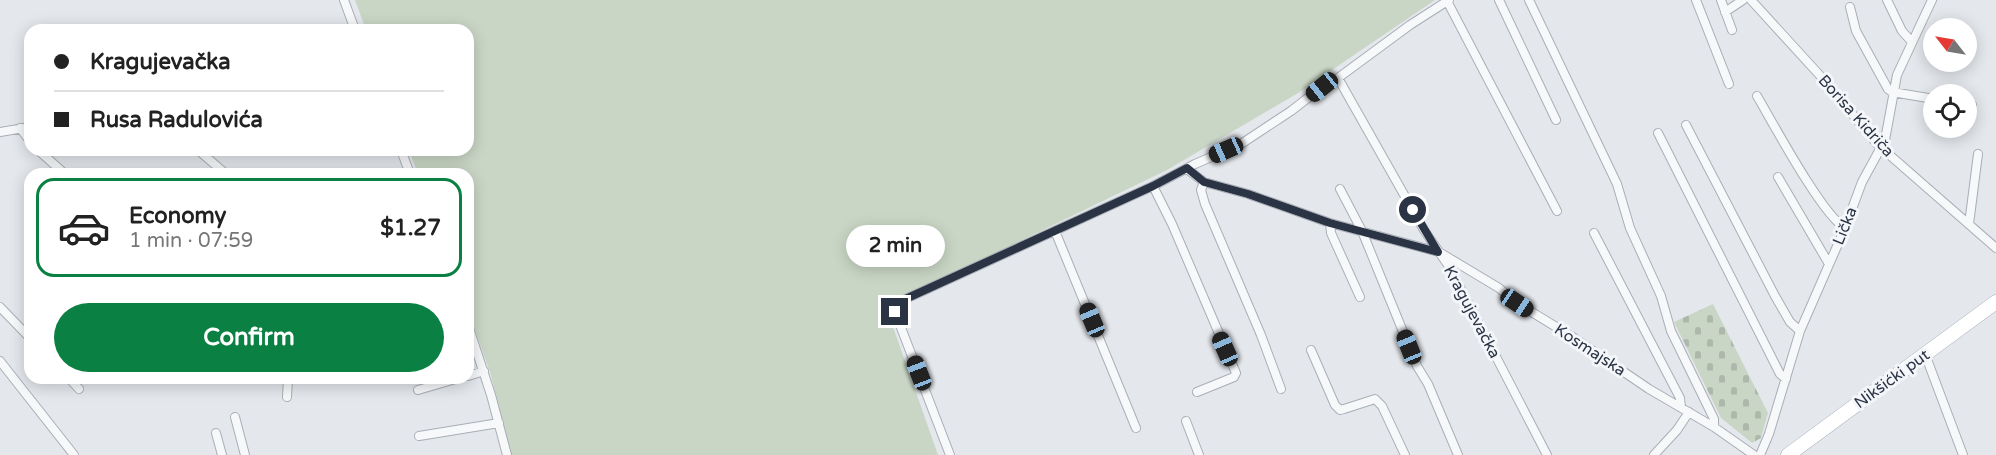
<!DOCTYPE html>
<html lang="en">
<head>
<meta charset="utf-8">
<style>
	:root { --surface:#fff; --page:#f2f2f2; --text:#222; --muted:#767676; --line:#e0e0e0; --accent:#0b8043 }
	body { margin:0; font-family:"Varela Round",sans-serif; background:var(--page); color:var(--text); height:100vh; display:flex; flex-direction:column; font-size:22px; white-space:nowrap }
	* { box-sizing:border-box; margin:0 }
	p { font-size:20px; color:var(--muted) }
	.icon { flex:none; width:33px; height:33px; fill:none; stroke:currentColor; stroke-width:2; stroke-linecap:round; stroke-linejoin:round }
	.map { position:relative; flex:1; overflow:hidden }
	.panel { position:absolute; left:24px; top:168px; width:450px; height:216px; display:flex; flex-direction:column; background:var(--surface); border-radius:18px; box-shadow:0 3px 15px #0003 }
	.panel>* { flex:none }
	.top-card { position:absolute; left:24px; top:24px; width:450px; height:132px; border-radius:18px; box-shadow:0 3px 15px #0003; display:grid; align-content:center; height:132px; padding:0 30px; background:var(--surface) }
	.needle { width:39px; rotate:301deg }
	.controls { position:absolute; left:1923px; top:18px; display:grid; gap:12px }
	.controls a { display:grid; place-items:center; width:54px; height:54px; border-radius:50%; background:var(--surface); box-shadow:0 3px 15px #0003; font-size:30px }
	.end { position:absolute; width:27px; height:27px; margin:-14px; border:8px solid #2b3445; background:#fff; box-shadow:0 0 0 3px #fff }
	.from { border-radius:50% }
	.bubble { position:absolute; height:42px; border-radius:21px; background:var(--surface); box-shadow:0 3px 15px #0003; font-size:20px; font-weight:800; line-height:42px; text-align:center }
	.car { position:absolute; width:18px; height:36px; margin:-18px -9px; border-radius:8px; box-shadow:0 0 4px 2px #0007; background:linear-gradient(#222 24%,#8ab4d8 0 40%,#222 0 76%,#8ab4d8 0 86%,#222 0) }
	.top-card b { display:flex; align-items:center; gap:21px; height:57px; font-size:22px }
	.top-card b+b { border-top:2px solid var(--line) }
	.top-card i { width:15px; height:15px; background:var(--text) }
	ul { padding:10px 0 0; list-style:none }
	li { display:flex; align-items:center; gap:18px; height:99px; margin:0 12px 9px; padding:0 18px; border:3px solid transparent; border-radius:18px }
	li div { flex:1 }
	li b { display:block; font-size:22px }
	li em { font-style:normal; font-weight:800 }
	li.active { border-color:var(--accent) }
	li>.icon { width:54px; height:54px; stroke-width:1.5 }
	.button { display:flex; gap:12px; margin-top:auto; padding:12px 30px }
	.button a { flex:1; height:69px; border-radius:36px; background:var(--accent); color:#fff; font-size:24px; font-weight:800; line-height:69px; text-align:center }
	.map>svg:first-child { display:block }
</style>
</head>
<body>
<div class="map">
<svg width="1996" height="455" viewBox="0 0 1996 455">
	<defs>
		<pattern id="cemetery-stones" width="16" height="16" patternUnits="userSpaceOnUse" patternTransform="scale(1.5)"><rect width="16" height="16" fill="#c9d6c5"/><path d="M2 7V4a2 2 0 0 1 4 0v3zM10 15v-3a2 2 0 0 1 4 0v3z" fill="#adb8ab"/></pattern>
	</defs>
	<rect width="100%" height="100%" fill="#e4e7ec"/>
	<!-- green -->
	<path fill="#c9d6c5" d="M355 0H1435L1298 93 1167 170 890 304 893 327 938 455H511L490 372 468 311V174H418L409 150H468V30H366Z"/>
	<!-- cemetery -->
	<path fill="url(#cemetery-stones)" d="M1713 304 1768 413 1761 438 1752 443 1721 418 1674 322Z"/>
	<g fill="none" stroke-linecap="round" stroke-linejoin="round">
		<!-- minor casing -->
		<g stroke="#a9aeb7" stroke-width="10">
			<path id="minor" d="M344 0 355 30
				M1499 0 1556 120
				M1529 0 1617 184 1630 228 1661 296 1671 331 1714 419V427
				M1696 0 1729 84
				M1721 0 1732 30
				M1751 0 1825 81 1877 144 1996 248
				M1887 0 1902 31 1912 42
				M1447 1 1557 211
				M1850 7 1856 31 1888 89 1892 92 1934 99
				M1725 12 1743 0
				M1338 78 1424 230 1450 268 1547 455
				M1757 96C1773 123 1822 215 1845 228
				M1966 104 1972 105
				M1686 125 1775 296 1790 322 1800 331
				M20 128 30 141
				M0 132 30 127
				M1658 133 1780 374 1786 379
				M38 150 65 174
				M198 150 226 174
				M401 150 410 174
				M1187 169 1204 182 1248 194 1330 223 1439 252 1499 288 1517 303 1571 336 1649 389 1714 427 1754 455
				M1778 177 1829 264
				M1204 182 1201 190 1205 204 1261 335 1281 389
				M1153 186 1172 224 1236 373 1234 377 1197 392
				M1340 189 1362 231 1417 366 1428 384 1458 455
				M1330 223 1331 233 1360 297
				M1969 224 1978 154
				M1055 231 1136 428
				M1594 233 1680 398 1681 407
				M0 307 30 338
				M468 325 491 395 507 455
				M1311 350 1335 405 1340 410 1344 409 1375 399 1382 406 1405 455
				M1925 354 1963 455
				M0 361 74 455
				M468 376 484 371
				M69 378 79 389
				M418 390 459 378
				M287 397 288 378
				M235 417 245 455
				M1186 421 1199 455
				M216 433 222 455
				M419 436 499 423
				M950 455 895 312 897 305 901 301 1153 186 1195 164 1241 144 1291 111 1322 87 1338 78 1410 25 1449 0
				M1654 455 1677 430 1689 412
				M1760 455 1769 434 1800 331 1845 228 1862 182 1885 140 1897 75 1932 0"/>
		</g>
		<!-- primary casing -->
		<g stroke="#a3abb8" stroke-width="15">
			<path id="primary" d="M1788 455 1996 302"/>
		</g>
		<!-- minor -->
		<use href="#minor" stroke="#f7f8fa" stroke-width="8"/>
		<!-- primary -->
		<use href="#primary" stroke="#fff" stroke-width="14"/>
	</g>
	<g fill="none" stroke-linecap="round" stroke-linejoin="round">
		<!-- route -->
		<path stroke="#2b3445" stroke-width="8" d="M895 312 897 305 901 301 1153 186 1187 168 1204 182 1248 194 1330 223 1438 252 1413 210"/>
	</g>
	<g text-anchor="middle" dominant-baseline="central" stroke-width="6" stroke-linejoin="round" paint-order="stroke">
		<!-- street labels -->
		<g font-size="16" fill="#2b3445" stroke="#f4f6f9">
			<text transform="translate(1856 116) rotate(48)">Borisa Kidriča</text>
			<text transform="translate(1845 226) rotate(-68)">Lička</text>
			<text transform="translate(1472 312) rotate(62)">Kragujevačka</text>
			<text transform="translate(1590 350) rotate(33)">Kosmajska</text>
			<text transform="translate(1892 379) rotate(-36)">Nikšićki put</text>
		</g>
	</g>
</svg>
<div class="controls">
<a><svg class="needle" viewBox="-14 -14 28 28"><path d="M0-13l5 13h-10z" fill="#e53935"/><path d="M0 13l5-13h-10z" fill="#767676"/></svg></a>
<a><svg class="icon" aria-label="locate" viewBox="0 0 24 24"><circle cx="12" cy="12" r="6"/><path d="M12 2v4M12 18v4M2 12h4M18 12h4"/></svg></a>
</div>
<i class="end from" style="left:1413px;top:210px"></i>
<i class="end" style="left:895px;top:312px"></i>
<div class="bubble" style="left:846px;top:225px;width:99px">2 min</div>
<i class="car" style="left:1322px;top:87px;rotate:231deg"></i>
<i class="car" style="left:1226px;top:150px;rotate:246deg"></i>
<i class="car" style="left:1517px;top:303px;rotate:124deg"></i>
<i class="car" style="left:1092px;top:320px;rotate:337deg"></i>
<i class="car" style="left:1409px;top:347px;rotate:338deg"></i>
<i class="car" style="left:1225px;top:349px;rotate:336deg"></i>
<i class="car" style="left:919px;top:373px;rotate:339deg"></i>
<div class="top-card">
<b><i class="from"></i>Kragujevačka</b>
<b><i></i>Rusa Radulovića</b>
</div>
<section class="panel">
<ul>
<li class="active"><svg class="icon" aria-label="car" viewBox="0 0 24 24"><path d="M5 17H2v-5l4-1 3-4h7l3 4 3 1v5h-3M9 17h6M6 11h13"/><circle cx="7" cy="17" r="2"/><circle cx="17" cy="17" r="2"/></svg><div><b>Economy</b><p>1 min · 07:59</p></div><em>$1.27</em></li>
</ul>
<div class="button"><a>Confirm</a></div>
</section>
</div>
</body>
</html>
